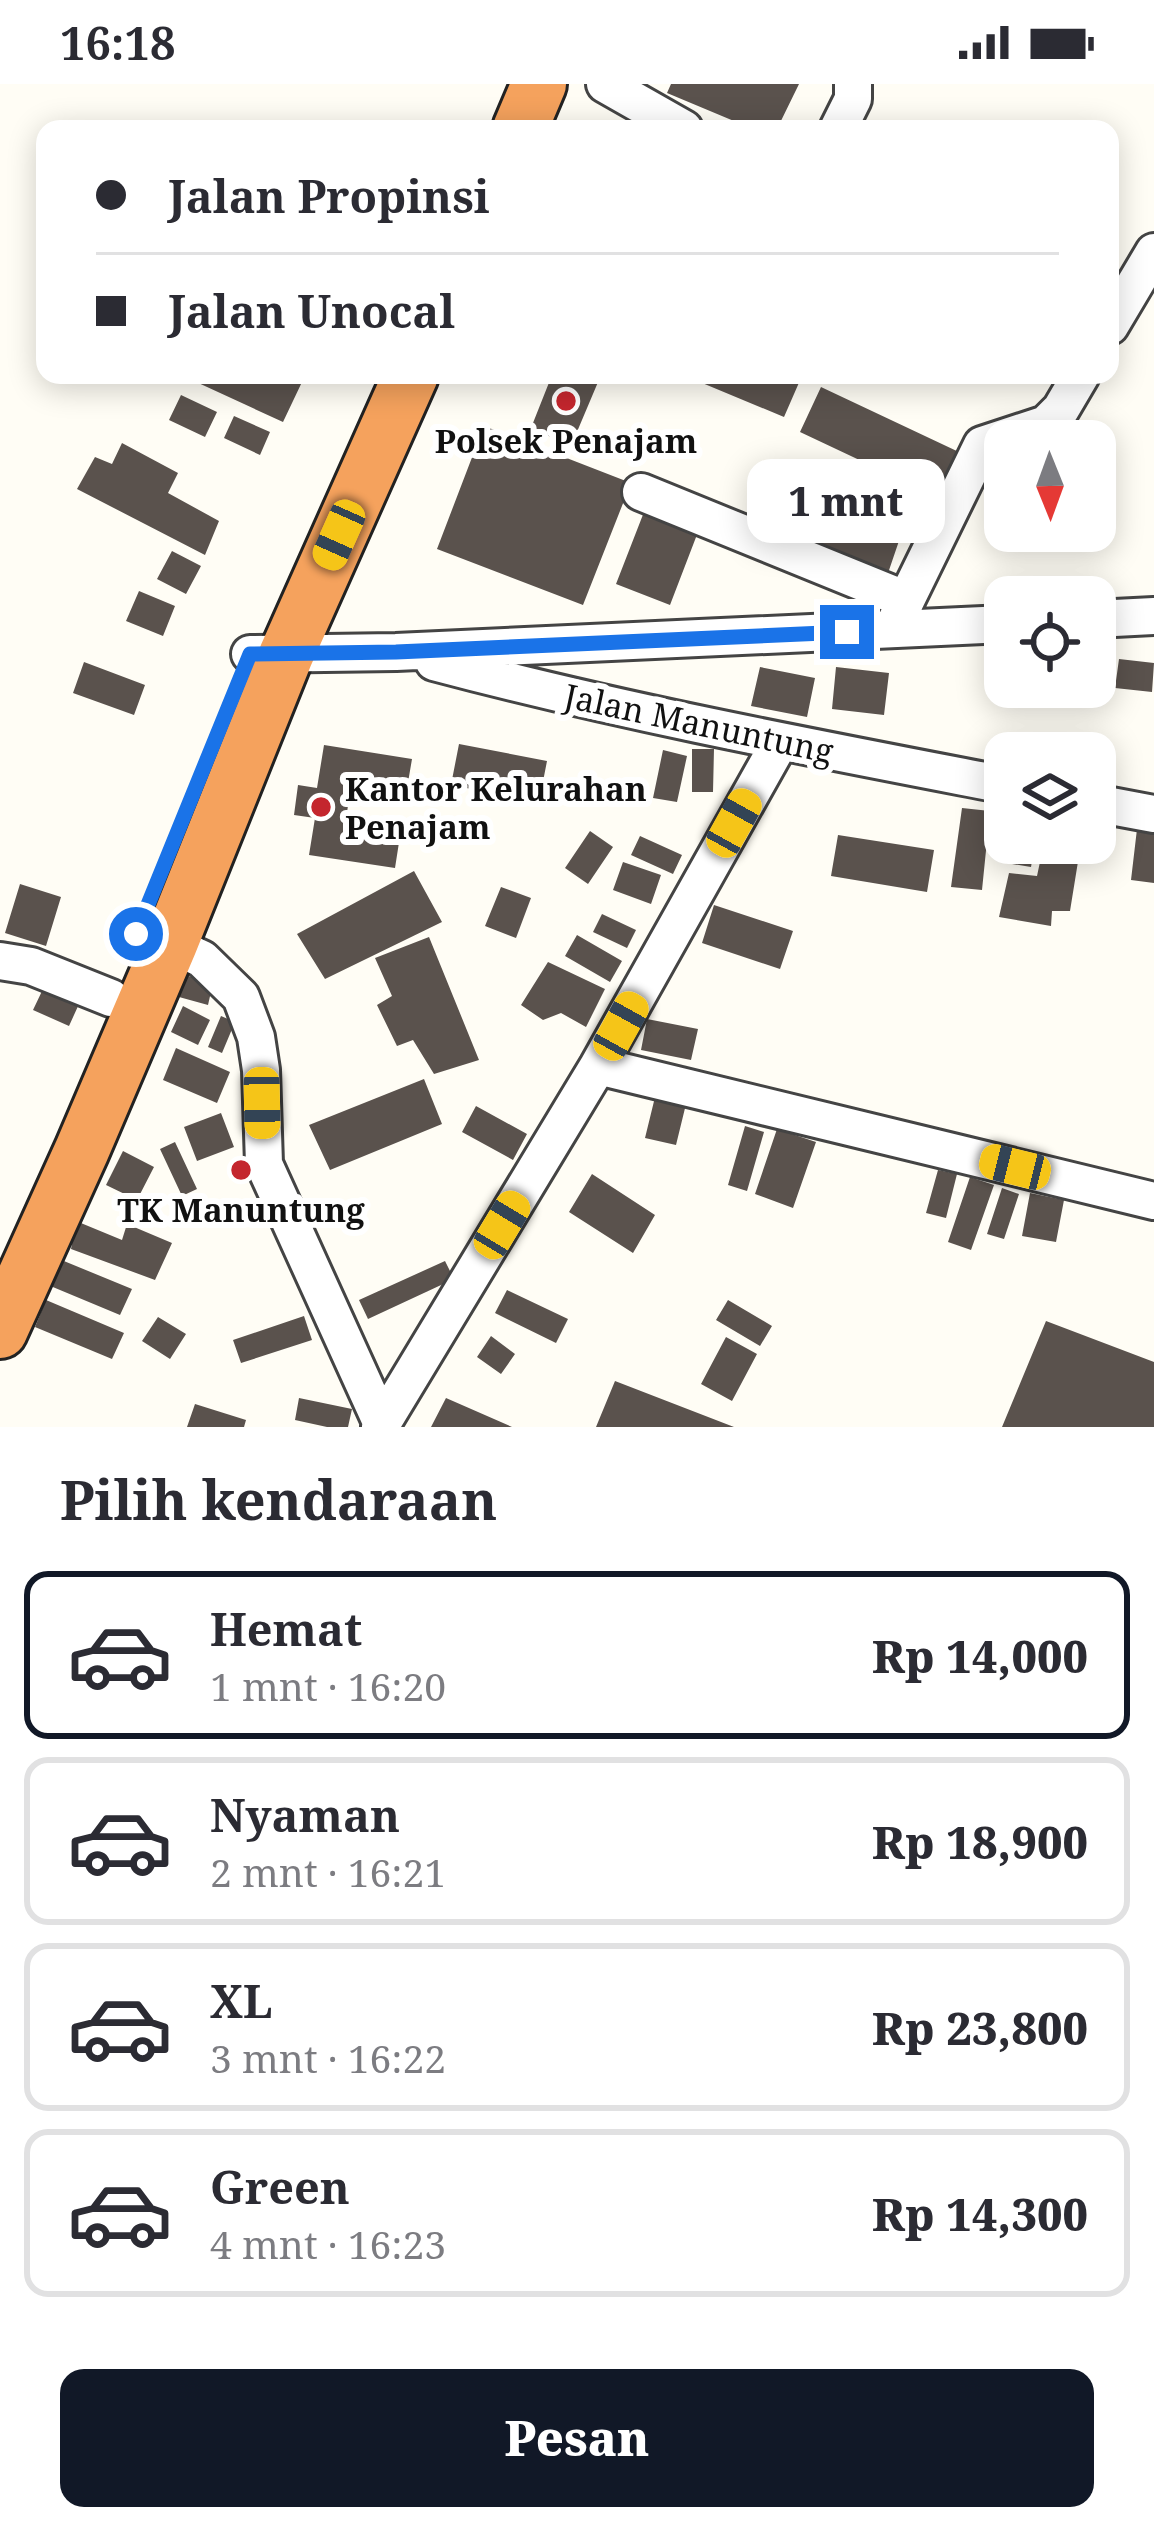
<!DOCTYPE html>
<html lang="id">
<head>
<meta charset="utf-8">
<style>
	:root { --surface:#fff; --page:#f2f2f3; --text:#2b2b33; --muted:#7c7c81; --line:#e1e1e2; --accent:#111827 }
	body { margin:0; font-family:"Noto Serif",serif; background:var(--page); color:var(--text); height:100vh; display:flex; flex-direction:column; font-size:45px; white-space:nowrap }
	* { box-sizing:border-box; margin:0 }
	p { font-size:39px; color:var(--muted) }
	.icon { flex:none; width:66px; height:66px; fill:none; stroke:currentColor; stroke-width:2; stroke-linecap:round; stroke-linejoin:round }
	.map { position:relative; height:1343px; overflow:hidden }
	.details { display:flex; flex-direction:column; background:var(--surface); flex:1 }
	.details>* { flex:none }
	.banner { position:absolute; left:36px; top:36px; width:1083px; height:264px; border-radius:24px; box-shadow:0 6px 30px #0003; display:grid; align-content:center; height:264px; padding:0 60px; background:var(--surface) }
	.needle { width:78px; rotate:179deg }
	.buttons { position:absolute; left:984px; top:336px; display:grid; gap:24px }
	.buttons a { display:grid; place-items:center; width:132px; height:132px; border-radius:24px; background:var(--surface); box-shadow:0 6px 30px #0003; font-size:60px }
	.end { position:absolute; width:54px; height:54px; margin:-27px; border:15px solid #1a73e8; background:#fff; box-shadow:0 0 0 6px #fff }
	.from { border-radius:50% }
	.bubble { position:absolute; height:84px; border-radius:24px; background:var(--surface); box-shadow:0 6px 30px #0003; font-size:39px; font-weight:800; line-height:84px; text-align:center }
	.car { position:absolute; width:36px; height:72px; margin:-36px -18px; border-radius:15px; box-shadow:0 0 9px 3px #0007; background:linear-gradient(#f5c518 24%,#345 0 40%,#f5c518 0 76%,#345 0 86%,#f5c518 0) }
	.banner b { display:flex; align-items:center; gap:42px; height:114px; font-size:45px }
	.banner b+b { border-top:3px solid var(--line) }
	.banner i { width:30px; height:30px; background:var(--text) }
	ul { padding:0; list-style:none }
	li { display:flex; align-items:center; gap:36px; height:168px; margin:0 24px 18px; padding:0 36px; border:6px solid var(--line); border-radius:24px }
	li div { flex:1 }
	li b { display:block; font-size:45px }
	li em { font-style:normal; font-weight:800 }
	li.active { border-color:var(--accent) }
	li>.icon { width:108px; height:108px; stroke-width:1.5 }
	h2 { padding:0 60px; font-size:54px; line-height:144px }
	.primary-button { display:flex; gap:24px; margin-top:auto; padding:24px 60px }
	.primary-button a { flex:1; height:138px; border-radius:24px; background:var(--accent); color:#fff; font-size:48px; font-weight:800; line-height:138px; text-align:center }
	.status { display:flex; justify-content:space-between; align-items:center; height:84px; padding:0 60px; background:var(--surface); direction:ltr }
	.status svg { height:33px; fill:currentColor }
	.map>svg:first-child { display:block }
</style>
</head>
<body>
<div class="status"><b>16:18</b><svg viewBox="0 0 49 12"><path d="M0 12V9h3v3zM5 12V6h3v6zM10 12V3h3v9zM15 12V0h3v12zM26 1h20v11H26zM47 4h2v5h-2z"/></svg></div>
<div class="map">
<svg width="1154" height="1343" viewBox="0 0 1154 1343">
	<rect width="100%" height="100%" fill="#fffdf5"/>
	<!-- building -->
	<path fill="#5a524d" d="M671 0H799L777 45H753L667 9Z
		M181 291H288L302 298 283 338Z
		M552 291H601L571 362 531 344Z
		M683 291H795L801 294 784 333Z
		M821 303 961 369 940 414 800 348Z
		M181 311 217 328 205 353 169 336Z
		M234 332 270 348 260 371 224 354Z
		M484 342 631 399 583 521 437 465Z
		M122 359 178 389 168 409 219 437 205 471 77 405 95 373 112 380Z
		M800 420 901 451 886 495 785 456Z
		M644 428 698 448 670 521 616 500Z
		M172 467 201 482 186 510 157 495Z
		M139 507 175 522 163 552 126 537Z
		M1119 575 1154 579 1152 608 1115 604Z
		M84 578 145 601 134 631 73 609Z
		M760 583 815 594 807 633 751 622Z
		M836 583 889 589 884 631 832 625Z
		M459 660 547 677 539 718 451 701Z
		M324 661 412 675 405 716 350 707 345 743 400 752 395 784 309 771 315 734 294 731 298 701 317 704Z
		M692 665H714L713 708H692Z
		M663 666 687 672 677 718 653 714Z
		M962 724 990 727 982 806 951 803Z
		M1137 745 1154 747V799L1131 796Z
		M590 747 613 763 588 800 565 784Z
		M838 751 934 766 927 808 831 792Z
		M640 752 682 771 673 790 631 771Z
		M1008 759H1035L1031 783 1006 779Z
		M1044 759H1081L1070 827H1052L1051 842 999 833 1009 789 1037 792Z
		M623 778 661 791 651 820 613 806Z
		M414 787 442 838 325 895 297 850Z
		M20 800 61 813 46 862 5 849Z
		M501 803 531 814 516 854 485 842Z
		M714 821 793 847 780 885 702 859Z
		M602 830 636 846 627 864 593 848Z
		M577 851 622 877 610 898 565 872Z
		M429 853 479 976 434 990 413 956 397 962 377 921 392 912 375 874Z
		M548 878 605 905 586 943 561 929 543 936 521 921Z
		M185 891 213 899 208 921 179 913Z
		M43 905 79 920 69 942 33 926Z
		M183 922 210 936 198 961 171 948Z
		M221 932 235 938 222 969 208 963Z
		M647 935 698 945 691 976 641 966Z
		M176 964 230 988 217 1019 163 996Z
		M424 995 442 1040 330 1086 309 1041Z
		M656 1009 687 1016 676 1061 645 1054Z
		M476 1022 527 1050 513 1076 462 1048Z
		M221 1029 234 1063 197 1077 184 1043Z
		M745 1042 764 1048 747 1107 728 1101Z
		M777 1045 816 1058 793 1124 755 1110Z
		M175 1058 197 1105 182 1112 160 1065Z
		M123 1067 154 1083 137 1116 106 1101Z
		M938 1086 957 1090 946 1134 926 1129Z
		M592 1090 655 1131 633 1169 569 1128Z
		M970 1093 994 1101 971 1166 948 1158Z
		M1002 1104 1019 1110 1004 1155 987 1150Z
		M1030 1109 1064 1116 1056 1158 1022 1152Z
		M76 1137 122 1156 127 1140 172 1159 155 1196 71 1165Z
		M59 1175 132 1205 120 1231 48 1201Z
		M445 1177 454 1195 368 1235 359 1216Z
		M507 1206 568 1235 556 1259 495 1229Z
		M46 1216 124 1249 112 1275 35 1243Z
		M728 1216 772 1242 760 1262 716 1236Z
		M304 1232 312 1256 241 1279 233 1256Z
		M158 1233 186 1250 170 1275 142 1257Z
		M1046 1237 1154 1278V1343H1002Z
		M491 1252 515 1270 501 1290 477 1273Z
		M726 1253 757 1270 732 1317 701 1300Z
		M615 1297 734 1343H596Z
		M299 1314 352 1325 348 1343H327L295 1336Z
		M446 1314 512 1343H431Z
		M195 1320 246 1336 244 1343H187Z"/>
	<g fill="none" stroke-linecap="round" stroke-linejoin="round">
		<!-- minor casing -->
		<g stroke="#444" stroke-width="42">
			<path id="minor" d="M605 0 684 45
				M838 45 853 15V0
				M1110 242 1154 168
				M641 408 904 515
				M1095 535 1154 532
				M892 545 982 361 1046 340 1061 325 1081 291
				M250 570 396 568 1005 540
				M434 578C622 628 814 664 1005 701
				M1095 719 1154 730
				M136 850 170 860 202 875 241 913 256 953 261 986 264 1080 382 1340
				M0 877 31 882 111 914
				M598 982 1154 1117
				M380 1343 598 982 780 658"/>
		</g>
		<!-- highway casing -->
		<g stroke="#222" stroke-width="60">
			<path id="highway" d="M520 45 539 0
				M0 1247 82 1066 170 860 286 571 411 291"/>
		</g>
		<!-- minor -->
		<use href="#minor" stroke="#fff" stroke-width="36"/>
		<!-- highway -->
		<use href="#highway" stroke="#f5a25d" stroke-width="54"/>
	</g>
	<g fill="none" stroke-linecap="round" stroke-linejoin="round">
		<!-- route -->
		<path stroke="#1a73e8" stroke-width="15" d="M136 850 250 570 396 568 847 548"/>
	</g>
	<!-- markers -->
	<g fill="#c4262e" stroke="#fff" stroke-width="4.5">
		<circle cx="566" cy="317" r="12"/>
		<circle cx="321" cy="723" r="12"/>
		<circle cx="241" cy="1086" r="12"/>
	</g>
	<g text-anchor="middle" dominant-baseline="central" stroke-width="12" stroke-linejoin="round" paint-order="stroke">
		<!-- poi labels -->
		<g font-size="33" font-weight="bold" fill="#111" stroke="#fff">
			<text x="566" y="356">Polsek Penajam</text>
			<text x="345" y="704" text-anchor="start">Kantor Kelurahan<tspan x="345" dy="38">Penajam</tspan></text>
			<text x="241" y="1125">TK Manuntung</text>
		</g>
		<!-- street labels -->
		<g font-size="33" fill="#111" stroke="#fff">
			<text transform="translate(699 639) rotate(12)">Jalan Manuntung</text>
		</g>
	</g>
</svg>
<div class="buttons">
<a><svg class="needle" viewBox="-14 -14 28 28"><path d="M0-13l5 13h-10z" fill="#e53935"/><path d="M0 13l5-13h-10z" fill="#7c7c81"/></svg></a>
<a><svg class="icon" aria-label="locate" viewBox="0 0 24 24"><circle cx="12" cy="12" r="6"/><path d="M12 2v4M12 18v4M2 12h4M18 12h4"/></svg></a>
<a><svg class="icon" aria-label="layers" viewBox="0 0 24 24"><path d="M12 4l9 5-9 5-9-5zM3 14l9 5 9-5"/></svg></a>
</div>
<i class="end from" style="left:136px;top:850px"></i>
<i class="end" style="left:847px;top:548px"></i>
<div class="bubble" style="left:747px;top:375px;width:198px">1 mnt</div>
<i class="car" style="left:339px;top:451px;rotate:204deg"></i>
<i class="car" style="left:734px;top:739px;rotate:29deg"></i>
<i class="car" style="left:621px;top:942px;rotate:29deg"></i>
<i class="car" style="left:262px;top:1019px;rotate:179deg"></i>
<i class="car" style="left:1015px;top:1083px;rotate:284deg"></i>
<i class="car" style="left:502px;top:1141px;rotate:31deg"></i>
<div class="banner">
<b><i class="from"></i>Jalan Propinsi</b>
<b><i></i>Jalan Unocal</b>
</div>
</div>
<section class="details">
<h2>Pilih kendaraan</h2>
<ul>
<li class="active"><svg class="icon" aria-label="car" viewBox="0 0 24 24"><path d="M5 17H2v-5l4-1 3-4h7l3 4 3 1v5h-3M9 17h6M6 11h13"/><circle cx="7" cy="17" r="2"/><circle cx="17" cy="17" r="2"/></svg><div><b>Hemat</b><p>1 mnt · 16:20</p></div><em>Rp 14,000</em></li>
<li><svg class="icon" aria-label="car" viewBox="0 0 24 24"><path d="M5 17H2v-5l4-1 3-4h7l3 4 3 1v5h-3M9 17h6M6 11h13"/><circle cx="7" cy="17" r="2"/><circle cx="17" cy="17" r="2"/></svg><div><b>Nyaman</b><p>2 mnt · 16:21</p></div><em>Rp 18,900</em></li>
<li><svg class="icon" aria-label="car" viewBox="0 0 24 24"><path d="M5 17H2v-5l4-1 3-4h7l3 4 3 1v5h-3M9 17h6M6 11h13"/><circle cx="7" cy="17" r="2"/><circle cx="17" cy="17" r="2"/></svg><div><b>XL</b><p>3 mnt · 16:22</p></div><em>Rp 23,800</em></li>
<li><svg class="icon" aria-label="car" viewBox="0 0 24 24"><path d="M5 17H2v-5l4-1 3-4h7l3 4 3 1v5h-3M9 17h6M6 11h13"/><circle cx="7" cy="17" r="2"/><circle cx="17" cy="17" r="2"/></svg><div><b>Green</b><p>4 mnt · 16:23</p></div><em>Rp 14,300</em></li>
</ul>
<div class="primary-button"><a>Pesan</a></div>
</section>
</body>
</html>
